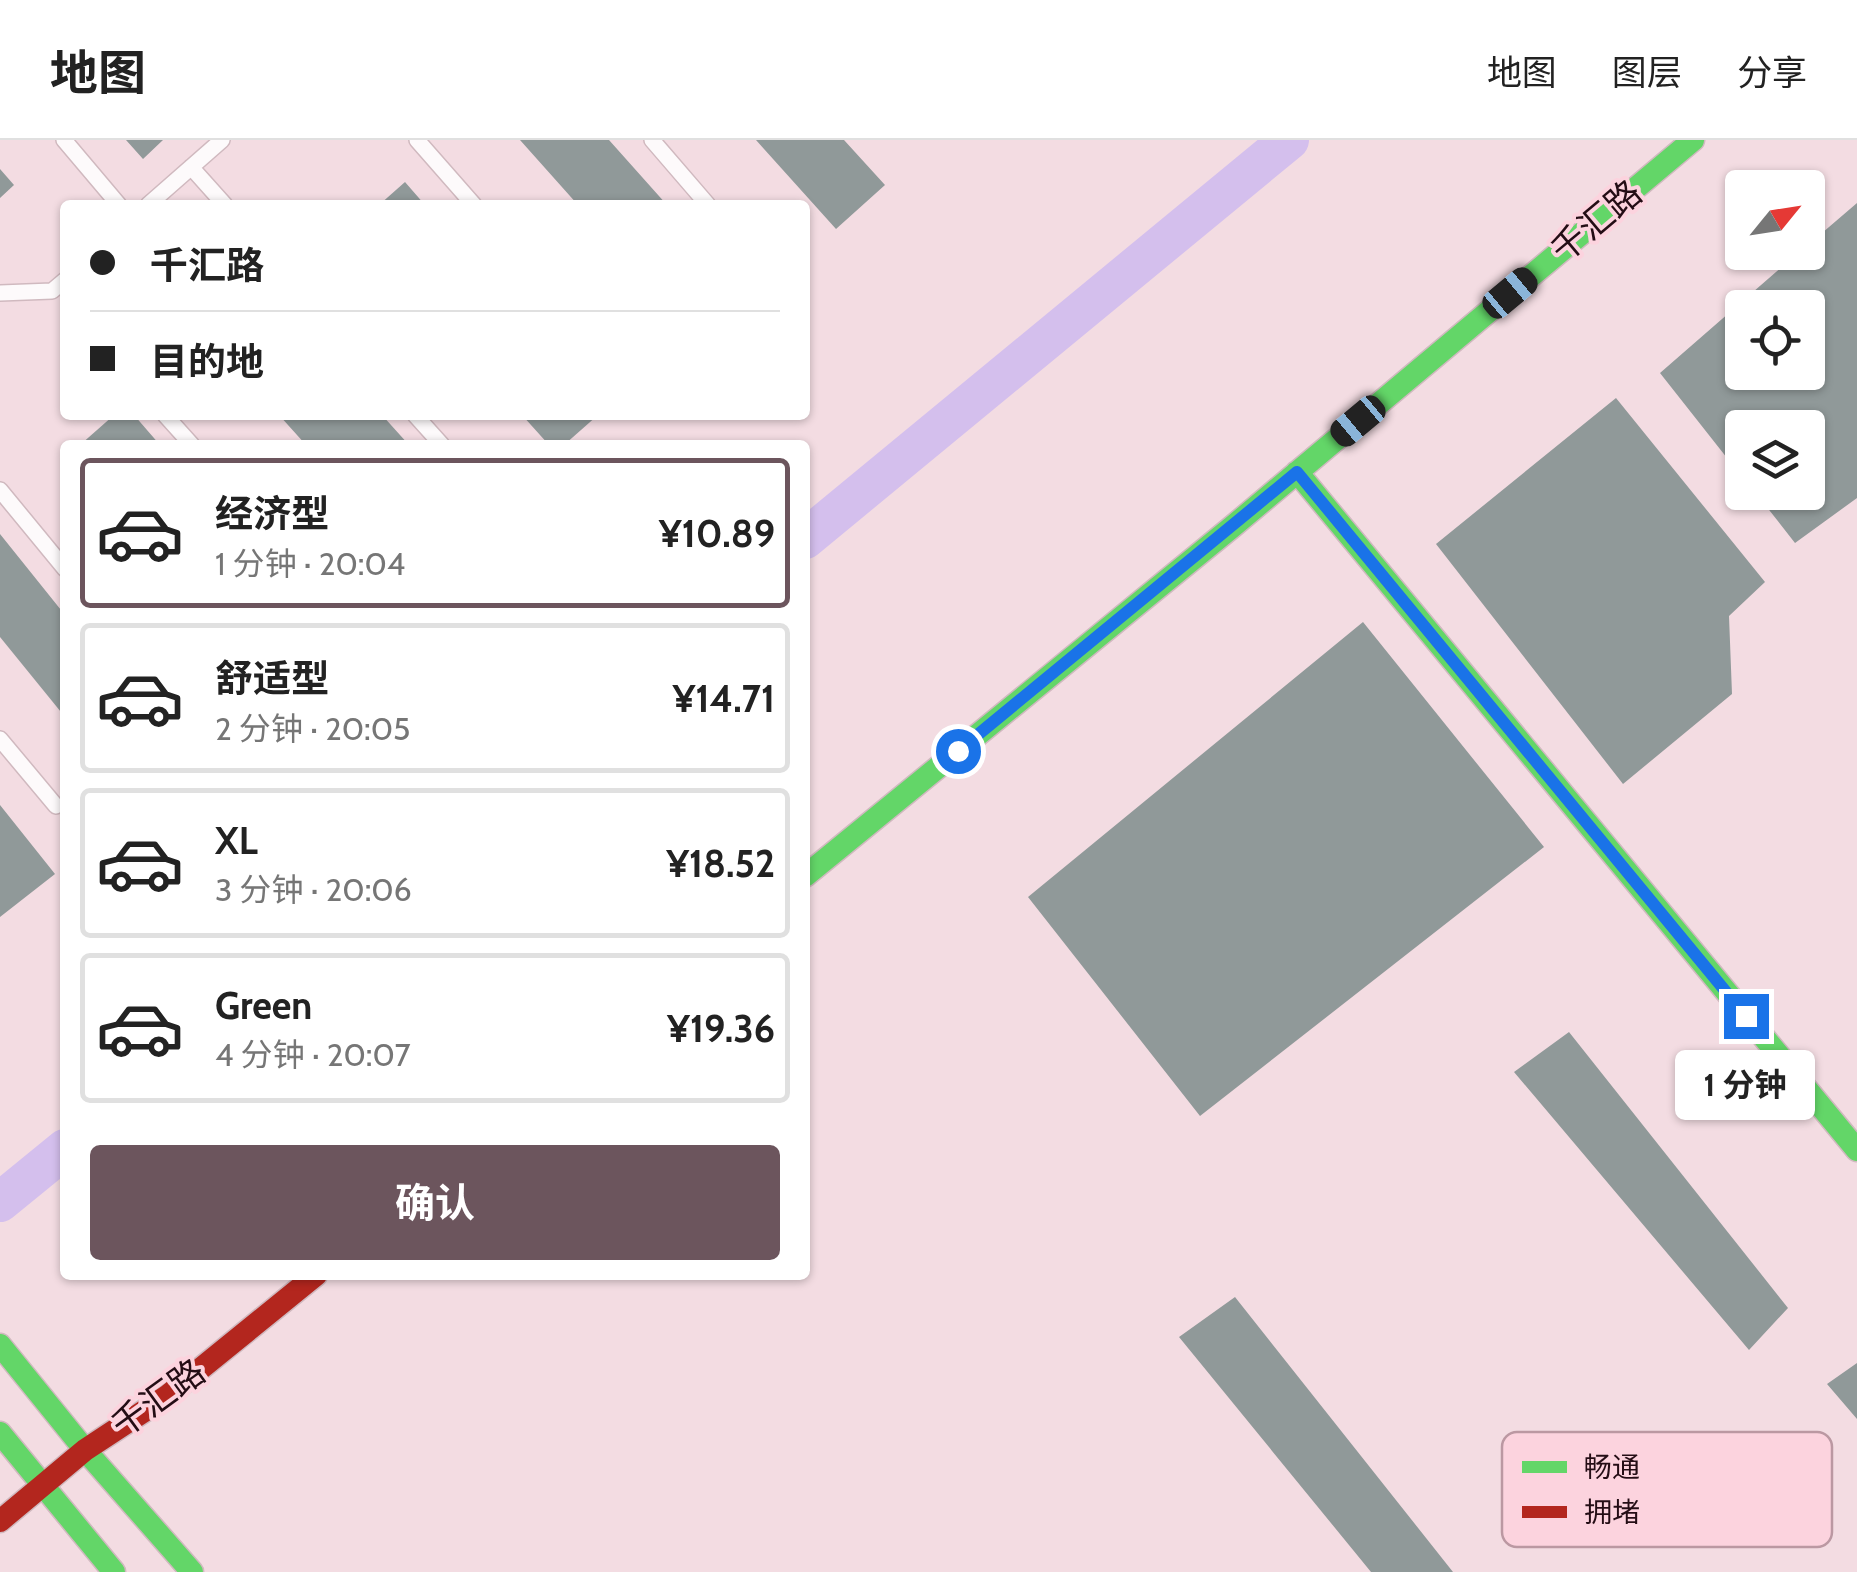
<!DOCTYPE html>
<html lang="zh">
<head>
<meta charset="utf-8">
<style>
	:root { --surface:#fff; --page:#f2f2f2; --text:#222; --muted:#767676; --line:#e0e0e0; --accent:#6c555d }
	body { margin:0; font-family:Cabin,"Noto Sans SC",sans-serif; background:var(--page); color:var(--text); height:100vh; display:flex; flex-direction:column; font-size:38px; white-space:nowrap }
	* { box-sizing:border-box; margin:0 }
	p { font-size:32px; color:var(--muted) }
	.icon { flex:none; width:55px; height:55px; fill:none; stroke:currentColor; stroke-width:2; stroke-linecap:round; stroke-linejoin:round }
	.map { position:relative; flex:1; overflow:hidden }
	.drawer { position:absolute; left:60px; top:300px; width:750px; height:840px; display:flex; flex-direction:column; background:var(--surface); border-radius:10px; box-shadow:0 2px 8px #0004 }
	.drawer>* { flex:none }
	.hud { position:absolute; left:60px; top:60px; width:750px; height:220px; border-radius:10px; box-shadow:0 2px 8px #0004; display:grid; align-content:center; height:220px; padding:0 30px; background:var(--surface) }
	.needle { width:65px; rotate:60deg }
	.fabs { position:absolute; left:1725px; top:30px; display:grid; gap:20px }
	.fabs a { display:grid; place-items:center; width:100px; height:100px; border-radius:10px; background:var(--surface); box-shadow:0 2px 8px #0004; font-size:50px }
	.end { position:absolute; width:45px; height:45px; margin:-22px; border:12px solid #1a73e8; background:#fff; box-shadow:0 0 0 5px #fff }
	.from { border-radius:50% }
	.bubble { position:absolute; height:70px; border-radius:10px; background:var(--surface); box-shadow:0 2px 8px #0004; font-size:32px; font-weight:700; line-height:70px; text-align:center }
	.car { position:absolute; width:30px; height:60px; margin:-30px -15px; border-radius:12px; box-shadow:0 0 8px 2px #0007; background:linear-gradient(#222 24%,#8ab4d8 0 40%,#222 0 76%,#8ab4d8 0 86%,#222 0) }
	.hud b { display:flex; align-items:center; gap:35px; height:95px; font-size:38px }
	.hud b+b { border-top:2px solid var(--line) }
	.hud i { width:25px; height:25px; background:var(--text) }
	ul { padding:18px 0 0; list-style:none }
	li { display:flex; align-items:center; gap:30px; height:150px; margin:0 20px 15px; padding:0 10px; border:5px solid var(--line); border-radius:10px }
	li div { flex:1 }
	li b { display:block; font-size:38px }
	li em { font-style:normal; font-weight:700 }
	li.selected { border-color:var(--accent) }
	li>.icon { width:90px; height:90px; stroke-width:1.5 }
	.primary-button { display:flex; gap:20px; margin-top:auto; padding:20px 30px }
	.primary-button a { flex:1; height:115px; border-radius:10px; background:var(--accent); color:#fff; font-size:40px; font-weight:700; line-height:115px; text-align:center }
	header { display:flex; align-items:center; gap:60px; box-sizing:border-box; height:140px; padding:0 50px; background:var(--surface); border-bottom:2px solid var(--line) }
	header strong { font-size:48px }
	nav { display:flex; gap:55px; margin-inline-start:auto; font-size:35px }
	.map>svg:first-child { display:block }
</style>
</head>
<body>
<header>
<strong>地图</strong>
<nav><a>地图</a><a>图层</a><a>分享</a></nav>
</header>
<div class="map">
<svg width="1857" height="1432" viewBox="0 0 1857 1432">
	<rect width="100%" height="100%" fill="#f3dce2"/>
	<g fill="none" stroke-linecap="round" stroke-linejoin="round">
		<!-- canal -->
		<path stroke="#d4bfed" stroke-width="40" d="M805 399 1289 0
			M0 1062 65 1009"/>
	</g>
	<!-- building -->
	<path fill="#909999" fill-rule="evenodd" d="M126 0H163L143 19Z
		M520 0H609L667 65H578Z
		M756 0H844L885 45 836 89Z
		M0 29 14 45 0 58Z
		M405 42 425 65H379Z
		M1857 63V358L1795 403 1755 352H1808V288H1742V337L1660 233 1799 112H1808V105ZM1742 168H1808V232H1742Z
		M1616 258 1765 442 1729 476 1732 554 1623 644 1436 404Z
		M114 275H134L160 305H80Z
		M279 275H382L409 305H306Z
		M522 275H598L564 305H549Z
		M0 394 65 475V577L0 497Z
		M1363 482 1544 707 1200 976 1028 757Z
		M0 665 55 734 0 777Z
		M1569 892 1788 1168 1749 1210 1514 932Z
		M1235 1157 1453 1432H1371L1179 1197Z
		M1857 1223V1279L1827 1244Z"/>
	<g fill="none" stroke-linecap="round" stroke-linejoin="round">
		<!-- lane casing -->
		<g stroke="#d0b9bf" stroke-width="18">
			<path id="lane" d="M64 0 119 65
				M417 0 474 65
				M652 0 708 65
				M191 27 225 65
				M148 65 222 0
				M0 153 52 151 65 140
				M165 275 192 305
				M415 275 442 305
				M0 350 65 429
				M0 599 56 666"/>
		</g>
		<!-- fast casing -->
		<g stroke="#d0b9bf" stroke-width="25">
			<path id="fast" d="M1297 332 1857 1010
				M805 736 1232 387 1693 0
				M0 1205 85 1310 192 1432
				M0 1293 114 1432"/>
		</g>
		<!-- jam casing -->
		<g stroke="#d0b9bf" stroke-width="25">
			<path id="jam" d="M0 1381 85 1310 167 1256 316 1135"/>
		</g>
		<!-- lane -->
		<use href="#lane" stroke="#fdfafb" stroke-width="15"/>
		<!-- fast -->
		<use href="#fast" stroke="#63d668" stroke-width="22"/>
		<!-- jam -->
		<use href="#jam" stroke="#b3261e" stroke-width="22"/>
	</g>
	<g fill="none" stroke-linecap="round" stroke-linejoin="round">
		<!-- route -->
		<path stroke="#1a73e8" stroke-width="12" d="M958 611 1297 332 1746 876"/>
	</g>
	<g text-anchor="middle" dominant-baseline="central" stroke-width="8" stroke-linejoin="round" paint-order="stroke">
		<!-- street labels -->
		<g font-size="35" fill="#240d15" stroke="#fcd3de">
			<text transform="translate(1596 81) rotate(-40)">千汇路</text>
			<text transform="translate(158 1258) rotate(-36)">千汇路</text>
		</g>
	</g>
	<!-- legend -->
	<rect x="1502" y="1292" width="330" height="115" rx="15" fill="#fcd3de" stroke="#bb98a2" stroke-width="2.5"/>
	<rect x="1522" y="1321" width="45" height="12" fill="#63d668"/>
	<rect x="1522" y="1366" width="45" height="12" fill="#b3261e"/>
	<g font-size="28" fill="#240d15">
		<text x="1584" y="1337">畅通</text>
		<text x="1584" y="1382">拥堵</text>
	</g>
</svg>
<div class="fabs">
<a><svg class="needle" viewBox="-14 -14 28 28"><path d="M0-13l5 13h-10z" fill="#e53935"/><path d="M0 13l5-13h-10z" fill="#767676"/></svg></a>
<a><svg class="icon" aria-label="locate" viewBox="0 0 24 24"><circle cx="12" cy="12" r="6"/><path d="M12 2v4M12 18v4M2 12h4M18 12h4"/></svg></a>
<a><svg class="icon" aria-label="layers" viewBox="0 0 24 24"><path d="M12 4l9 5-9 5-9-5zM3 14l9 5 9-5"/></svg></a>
</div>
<i class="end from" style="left:958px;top:611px"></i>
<i class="end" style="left:1746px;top:876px"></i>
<div class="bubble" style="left:1675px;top:910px;width:140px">1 分钟</div>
<i class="car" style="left:1510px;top:153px;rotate:50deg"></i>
<i class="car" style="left:1358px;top:281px;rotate:230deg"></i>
<div class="hud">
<b><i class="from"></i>千汇路</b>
<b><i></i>目的地</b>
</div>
<section class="drawer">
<ul>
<li class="selected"><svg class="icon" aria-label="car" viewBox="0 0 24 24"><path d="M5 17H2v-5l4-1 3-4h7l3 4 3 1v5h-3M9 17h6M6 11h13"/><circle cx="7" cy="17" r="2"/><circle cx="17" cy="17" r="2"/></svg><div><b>经济型</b><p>1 分钟 · 20:04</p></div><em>¥10.89</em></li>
<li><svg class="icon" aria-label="car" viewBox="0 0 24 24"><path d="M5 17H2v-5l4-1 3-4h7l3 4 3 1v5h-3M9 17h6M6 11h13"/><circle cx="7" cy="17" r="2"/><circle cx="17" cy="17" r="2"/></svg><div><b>舒适型</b><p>2 分钟 · 20:05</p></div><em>¥14.71</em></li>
<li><svg class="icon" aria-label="car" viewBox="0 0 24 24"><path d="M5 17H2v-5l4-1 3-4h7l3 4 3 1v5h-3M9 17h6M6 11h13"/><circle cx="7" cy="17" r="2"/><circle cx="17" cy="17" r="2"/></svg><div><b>XL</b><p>3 分钟 · 20:06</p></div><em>¥18.52</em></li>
<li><svg class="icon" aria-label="car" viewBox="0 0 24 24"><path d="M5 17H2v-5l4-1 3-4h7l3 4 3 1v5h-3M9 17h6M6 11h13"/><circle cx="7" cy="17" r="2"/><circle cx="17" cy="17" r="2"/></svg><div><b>Green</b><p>4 分钟 · 20:07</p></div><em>¥19.36</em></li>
</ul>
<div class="primary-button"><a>确认</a></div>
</section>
</div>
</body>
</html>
